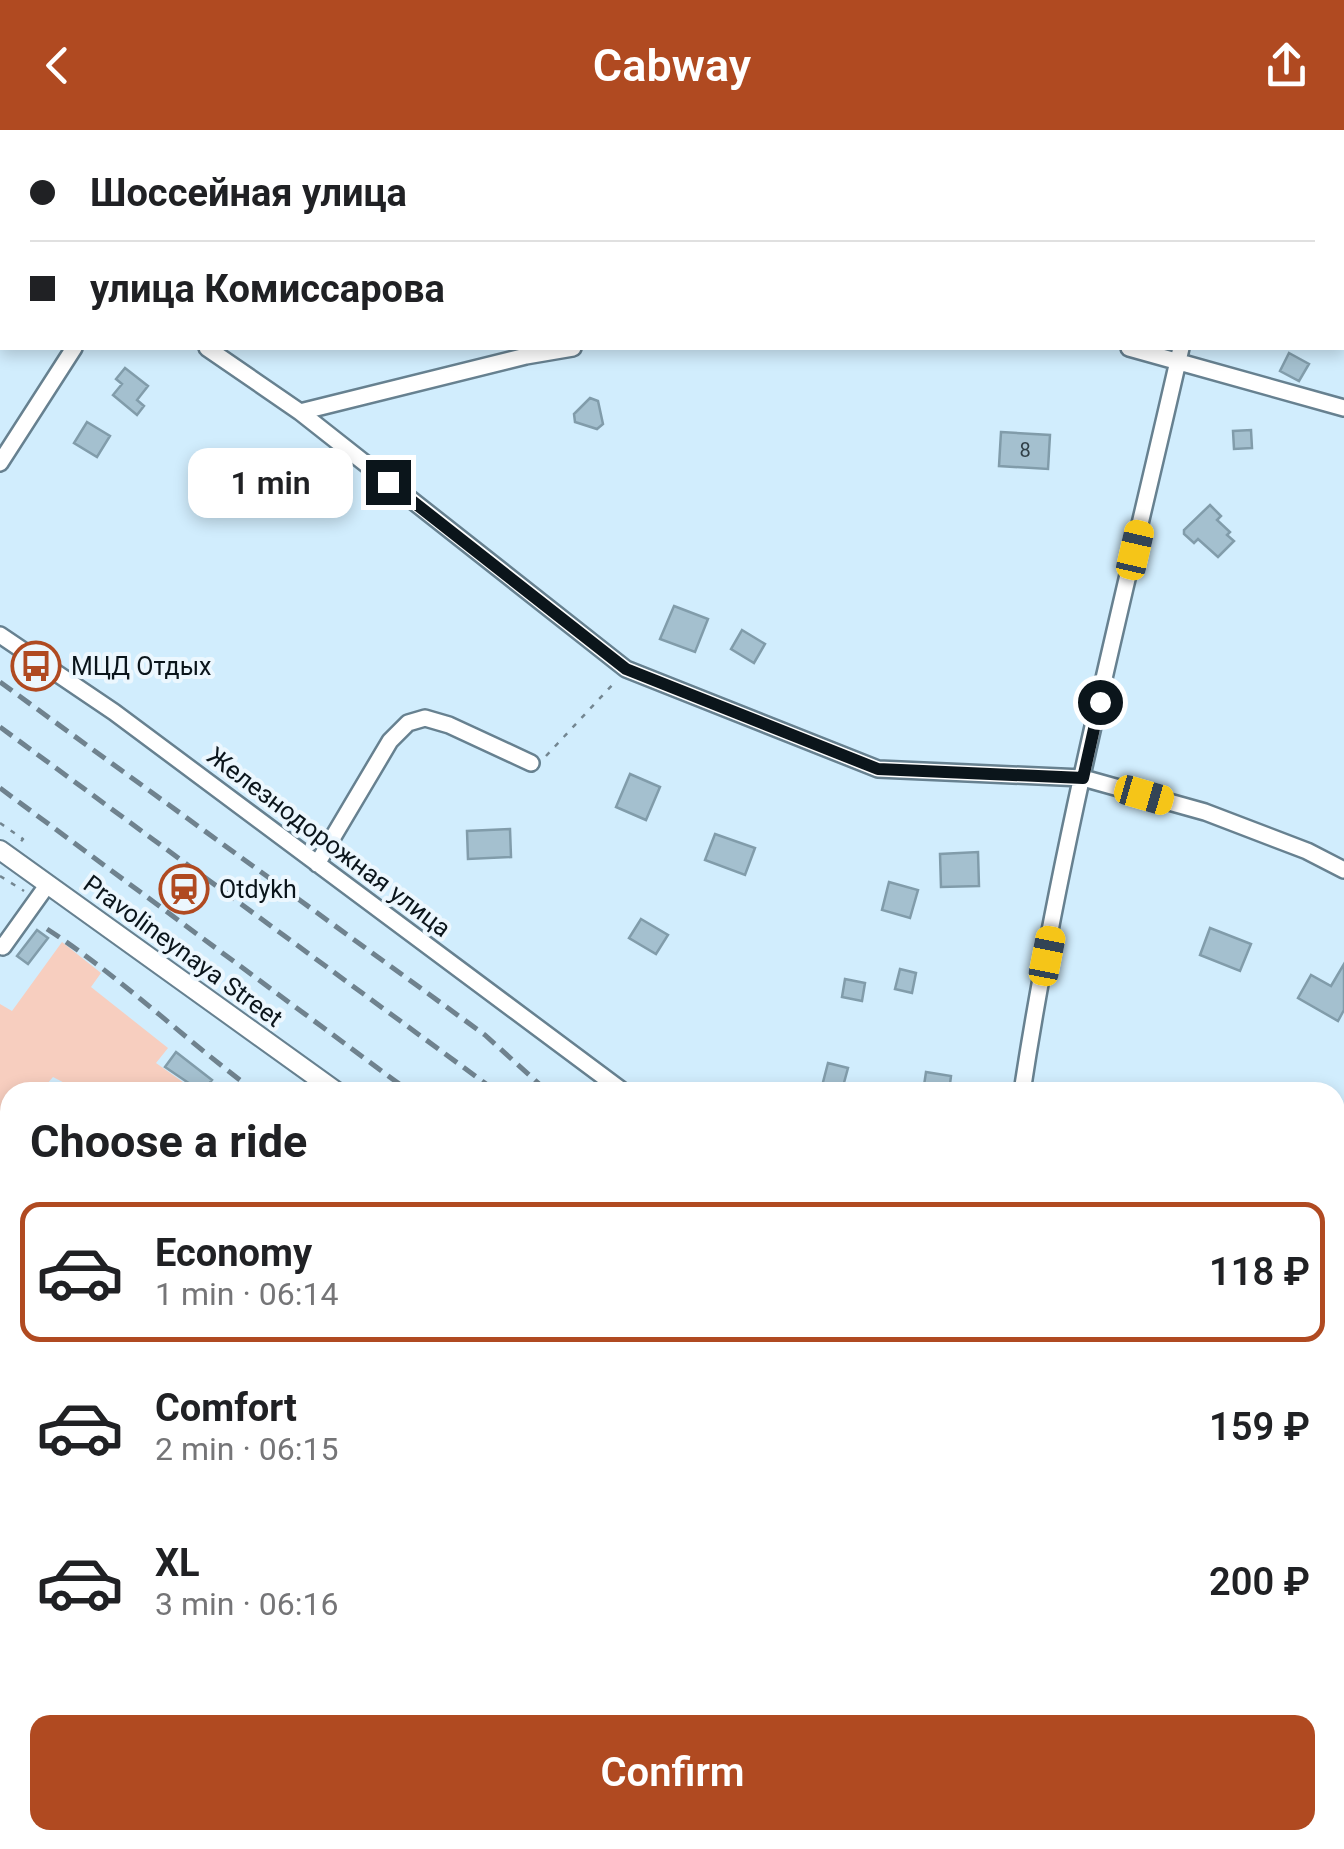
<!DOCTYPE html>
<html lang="en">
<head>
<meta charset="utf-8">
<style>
	:root { --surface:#fff; --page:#f6f6f6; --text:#202124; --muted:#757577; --line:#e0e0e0; --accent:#b04a21 }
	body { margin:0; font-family:Roboto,sans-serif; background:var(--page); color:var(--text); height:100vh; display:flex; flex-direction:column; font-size:38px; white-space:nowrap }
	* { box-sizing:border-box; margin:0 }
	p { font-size:32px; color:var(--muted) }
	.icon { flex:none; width:55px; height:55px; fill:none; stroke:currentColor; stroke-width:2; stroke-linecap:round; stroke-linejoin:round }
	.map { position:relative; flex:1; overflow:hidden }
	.panel { position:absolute; left:0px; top:952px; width:1345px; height:768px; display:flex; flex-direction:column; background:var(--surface); border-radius:30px 30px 0 0; box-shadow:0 5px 15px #0003 }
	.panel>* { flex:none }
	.hud { position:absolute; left:0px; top:0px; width:1345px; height:220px; box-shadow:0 5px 15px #0003; display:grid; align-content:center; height:220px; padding:0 30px; background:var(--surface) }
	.end { position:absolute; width:45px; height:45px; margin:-22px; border:12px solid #0b151b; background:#fff; box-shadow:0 0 0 5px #fff }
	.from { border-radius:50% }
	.bubble { position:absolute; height:70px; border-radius:20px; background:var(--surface); box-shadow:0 5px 15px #0003; font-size:32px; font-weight:600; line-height:70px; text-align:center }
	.car { position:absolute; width:30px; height:60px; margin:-30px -15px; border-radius:12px; box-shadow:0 0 8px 2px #0007; background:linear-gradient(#f5c518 24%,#345 0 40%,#f5c518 0 76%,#345 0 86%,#f5c518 0) }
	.hud b { display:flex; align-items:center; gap:35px; height:95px; font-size:38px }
	.hud b+b { border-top:2px solid var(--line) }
	.hud i { width:25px; height:25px; background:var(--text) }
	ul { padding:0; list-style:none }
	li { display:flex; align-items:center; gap:30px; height:140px; margin:0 20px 15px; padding:0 10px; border:5px solid transparent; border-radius:20px }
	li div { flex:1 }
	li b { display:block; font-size:38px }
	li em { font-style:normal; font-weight:600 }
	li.active { border-color:var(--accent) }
	li>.icon { width:90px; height:90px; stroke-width:1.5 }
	h2 { padding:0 30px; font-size:45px; line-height:120px }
	.primary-button { display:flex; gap:20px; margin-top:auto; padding:20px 30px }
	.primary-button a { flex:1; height:115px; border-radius:20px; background:var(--accent); color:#fff; font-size:40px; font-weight:600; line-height:115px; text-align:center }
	header { display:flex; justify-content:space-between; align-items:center; height:130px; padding:0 30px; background:var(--accent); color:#fff; font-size:45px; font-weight:600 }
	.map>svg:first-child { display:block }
</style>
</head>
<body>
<header><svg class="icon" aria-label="back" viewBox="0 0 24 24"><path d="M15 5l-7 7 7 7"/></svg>Cabway<svg class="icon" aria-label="share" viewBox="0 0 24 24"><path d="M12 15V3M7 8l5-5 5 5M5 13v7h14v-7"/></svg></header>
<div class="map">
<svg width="1344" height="1719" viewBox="0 0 1344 1719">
	<rect width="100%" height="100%" fill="#d1edfd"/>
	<!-- green -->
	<path fill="#f7cebf" d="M62 812 101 843 91 857 168 918 156 933 197 962H82L53 947 40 962H10V991H0V874L12 881Z
		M10 1437V1710H908L904 1719H0V1446Z
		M1335 1687 1344 1693V1719H1125V1710H1335Z
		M914 1710H1093V1719H910Z"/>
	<!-- building -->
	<path fill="#a4c0cf" stroke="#819caa" stroke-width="2.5" d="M1289 223 1309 234 1299 251 1280 241Z
		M125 238 148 256 137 270 144 276 137 285 113 265 122 254 116 249Z
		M590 268 598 271 603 294 597 299 575 292 574 284Z
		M87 292 110 306 97 327 74 313Z
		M1251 300 1252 318 1234 319 1233 301Z
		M1001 302 1050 305 1048 339 999 336Z
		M1210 375 1221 386 1217 390 1230 402 1227 405 1234 411 1218 427 1198 409 1194 413 1184 404V400Z
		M674 476 708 489 695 522 660 509Z
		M742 500 765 514 754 533 731 519Z
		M630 644 660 657 646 690 616 677Z
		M510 699 511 727 468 729 467 701Z
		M715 704 755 718 745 745 705 730Z
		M978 722 979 756 941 757 940 724Z
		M889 752 918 760 910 788 882 780Z
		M641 789 668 805 656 824 629 808Z
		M1210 798 1251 814 1240 841 1200 825Z
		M37 800 48 808 28 834 17 826Z
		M1344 834V880L1338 891 1298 868 1311 845 1331 856Z
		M900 839 916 843 912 863 895 859Z
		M845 849 865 853 862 871 842 867Z
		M176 922 212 950 202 962 165 937Z
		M828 933 848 938 842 960 822 956Z
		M926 942 951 946 949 962H923Z"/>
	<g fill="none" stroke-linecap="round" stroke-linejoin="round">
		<!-- minor casing -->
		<g stroke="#678190" stroke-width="20">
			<path id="minor" d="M231 2 233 0
				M1230 2V0
				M0 168 2 169
				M207 218 300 282 626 539 878 639 1083 648 1205 682 1307 721 1344 740
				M1129 218 1344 278
				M300 282 526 226 573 218
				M0 333 74 218
				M0 505 114 582 624 962
				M317 734 390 611 408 593 425 588 449 595 531 633
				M3 817 48 754
				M1022 962C1060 712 1125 464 1181 218
				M0 1032 10 1030
				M0 1089 10 1101
				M0 1218 10 1211
				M1335 1241 1344 1235
				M0 1292 10 1297
				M1335 1460 1344 1467
				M0 1577 10 1569
				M0 1614 10 1630
				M1335 1675 1344 1681
				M62 1710 67 1719
				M250 1710V1719"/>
		</g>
		<!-- major casing -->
		<g stroke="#678190" stroke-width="22">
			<path id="major" d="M0 720 337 962
				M0 1404 10 1395"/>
		</g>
		<!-- path -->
		<path stroke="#738691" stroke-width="2.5" stroke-dasharray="5 8" stroke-linecap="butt" d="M546 626 615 552
			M0 693 23 709 18 715
			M0 746 24 761
			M0 1427 10 1418
			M949 1719 950 1710"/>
		<!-- minor -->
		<use href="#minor" stroke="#fff" stroke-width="15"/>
		<!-- major -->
		<use href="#major" stroke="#fff" stroke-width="18"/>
		<!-- rail -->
		<path stroke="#6f828e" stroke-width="5" stroke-dasharray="15 8" stroke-linecap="butt" d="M0 552 485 905 548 962
			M0 597 497 962
			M0 658 410 962
			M47 799C121 847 185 910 256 962
			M1335 1546 1344 1553
			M1335 1594 1344 1600
			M1107 1719V1710"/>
	</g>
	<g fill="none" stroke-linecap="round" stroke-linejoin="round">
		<!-- route -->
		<path stroke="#0b151b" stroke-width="12" d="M388 352 626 539 878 639 1083 648 1100 572"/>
	</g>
	<!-- icons -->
	<defs>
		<g id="bus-ring" transform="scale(2.5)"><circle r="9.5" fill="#ecf7fe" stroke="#b04a21" stroke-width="1.5"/><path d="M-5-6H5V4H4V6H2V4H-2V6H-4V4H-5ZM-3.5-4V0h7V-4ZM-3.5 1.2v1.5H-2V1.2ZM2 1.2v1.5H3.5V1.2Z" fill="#b04a21"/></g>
		<g id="station-ring" transform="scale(2.5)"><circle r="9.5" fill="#ecf7fe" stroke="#b04a21" stroke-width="1.5"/><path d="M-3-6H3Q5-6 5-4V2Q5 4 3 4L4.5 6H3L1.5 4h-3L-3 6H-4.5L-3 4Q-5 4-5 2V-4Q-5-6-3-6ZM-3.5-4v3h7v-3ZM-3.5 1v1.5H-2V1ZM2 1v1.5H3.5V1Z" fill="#b04a21"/></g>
	</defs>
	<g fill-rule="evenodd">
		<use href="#bus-ring" x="36" y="536"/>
		<use href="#station-ring" x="184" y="759"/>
	</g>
	<g text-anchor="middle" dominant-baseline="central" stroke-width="8" stroke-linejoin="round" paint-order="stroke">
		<!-- number labels -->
		<g font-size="20" fill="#314048">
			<text x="1025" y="320">8</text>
		</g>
		<!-- poi labels -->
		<g font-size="25" fill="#0b151b" stroke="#ecf7fe" text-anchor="start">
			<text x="71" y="536">МЦД Отдых</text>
			<text x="219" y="759">Otdykh</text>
		</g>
		<!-- street labels -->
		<g font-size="25" fill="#0b151b" stroke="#ecf7fe">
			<text transform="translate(329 712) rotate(37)">Железнодорожная улица</text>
			<text transform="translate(183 821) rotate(36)">Pravolineynaya Street</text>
		</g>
	</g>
</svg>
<i class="end from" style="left:1100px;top:572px"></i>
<i class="end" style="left:388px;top:352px"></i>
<div class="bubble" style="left:188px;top:318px;width:165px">1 min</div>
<i class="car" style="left:1135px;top:420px;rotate:13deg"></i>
<i class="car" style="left:1144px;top:665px;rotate:106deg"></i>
<i class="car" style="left:1047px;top:826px;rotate:11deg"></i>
<div class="hud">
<b><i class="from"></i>Шоссейная улица</b>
<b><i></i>улица Комиссарова</b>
</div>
<section class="panel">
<h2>Choose a ride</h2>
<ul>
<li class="active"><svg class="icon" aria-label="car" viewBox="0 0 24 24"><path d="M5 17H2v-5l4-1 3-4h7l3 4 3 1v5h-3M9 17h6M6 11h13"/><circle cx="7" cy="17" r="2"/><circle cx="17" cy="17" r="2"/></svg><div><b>Economy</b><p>1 min · 06:14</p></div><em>118 ₽</em></li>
<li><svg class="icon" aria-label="car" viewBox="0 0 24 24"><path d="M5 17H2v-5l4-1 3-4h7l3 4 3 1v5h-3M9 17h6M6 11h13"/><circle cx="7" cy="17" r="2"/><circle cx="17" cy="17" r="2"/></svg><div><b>Comfort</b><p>2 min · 06:15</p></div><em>159 ₽</em></li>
<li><svg class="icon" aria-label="car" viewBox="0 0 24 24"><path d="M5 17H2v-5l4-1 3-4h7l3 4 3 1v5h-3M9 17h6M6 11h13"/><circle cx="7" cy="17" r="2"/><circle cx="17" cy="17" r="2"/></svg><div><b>XL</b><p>3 min · 06:16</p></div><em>200 ₽</em></li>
</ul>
<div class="primary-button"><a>Confirm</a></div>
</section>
</div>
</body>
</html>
